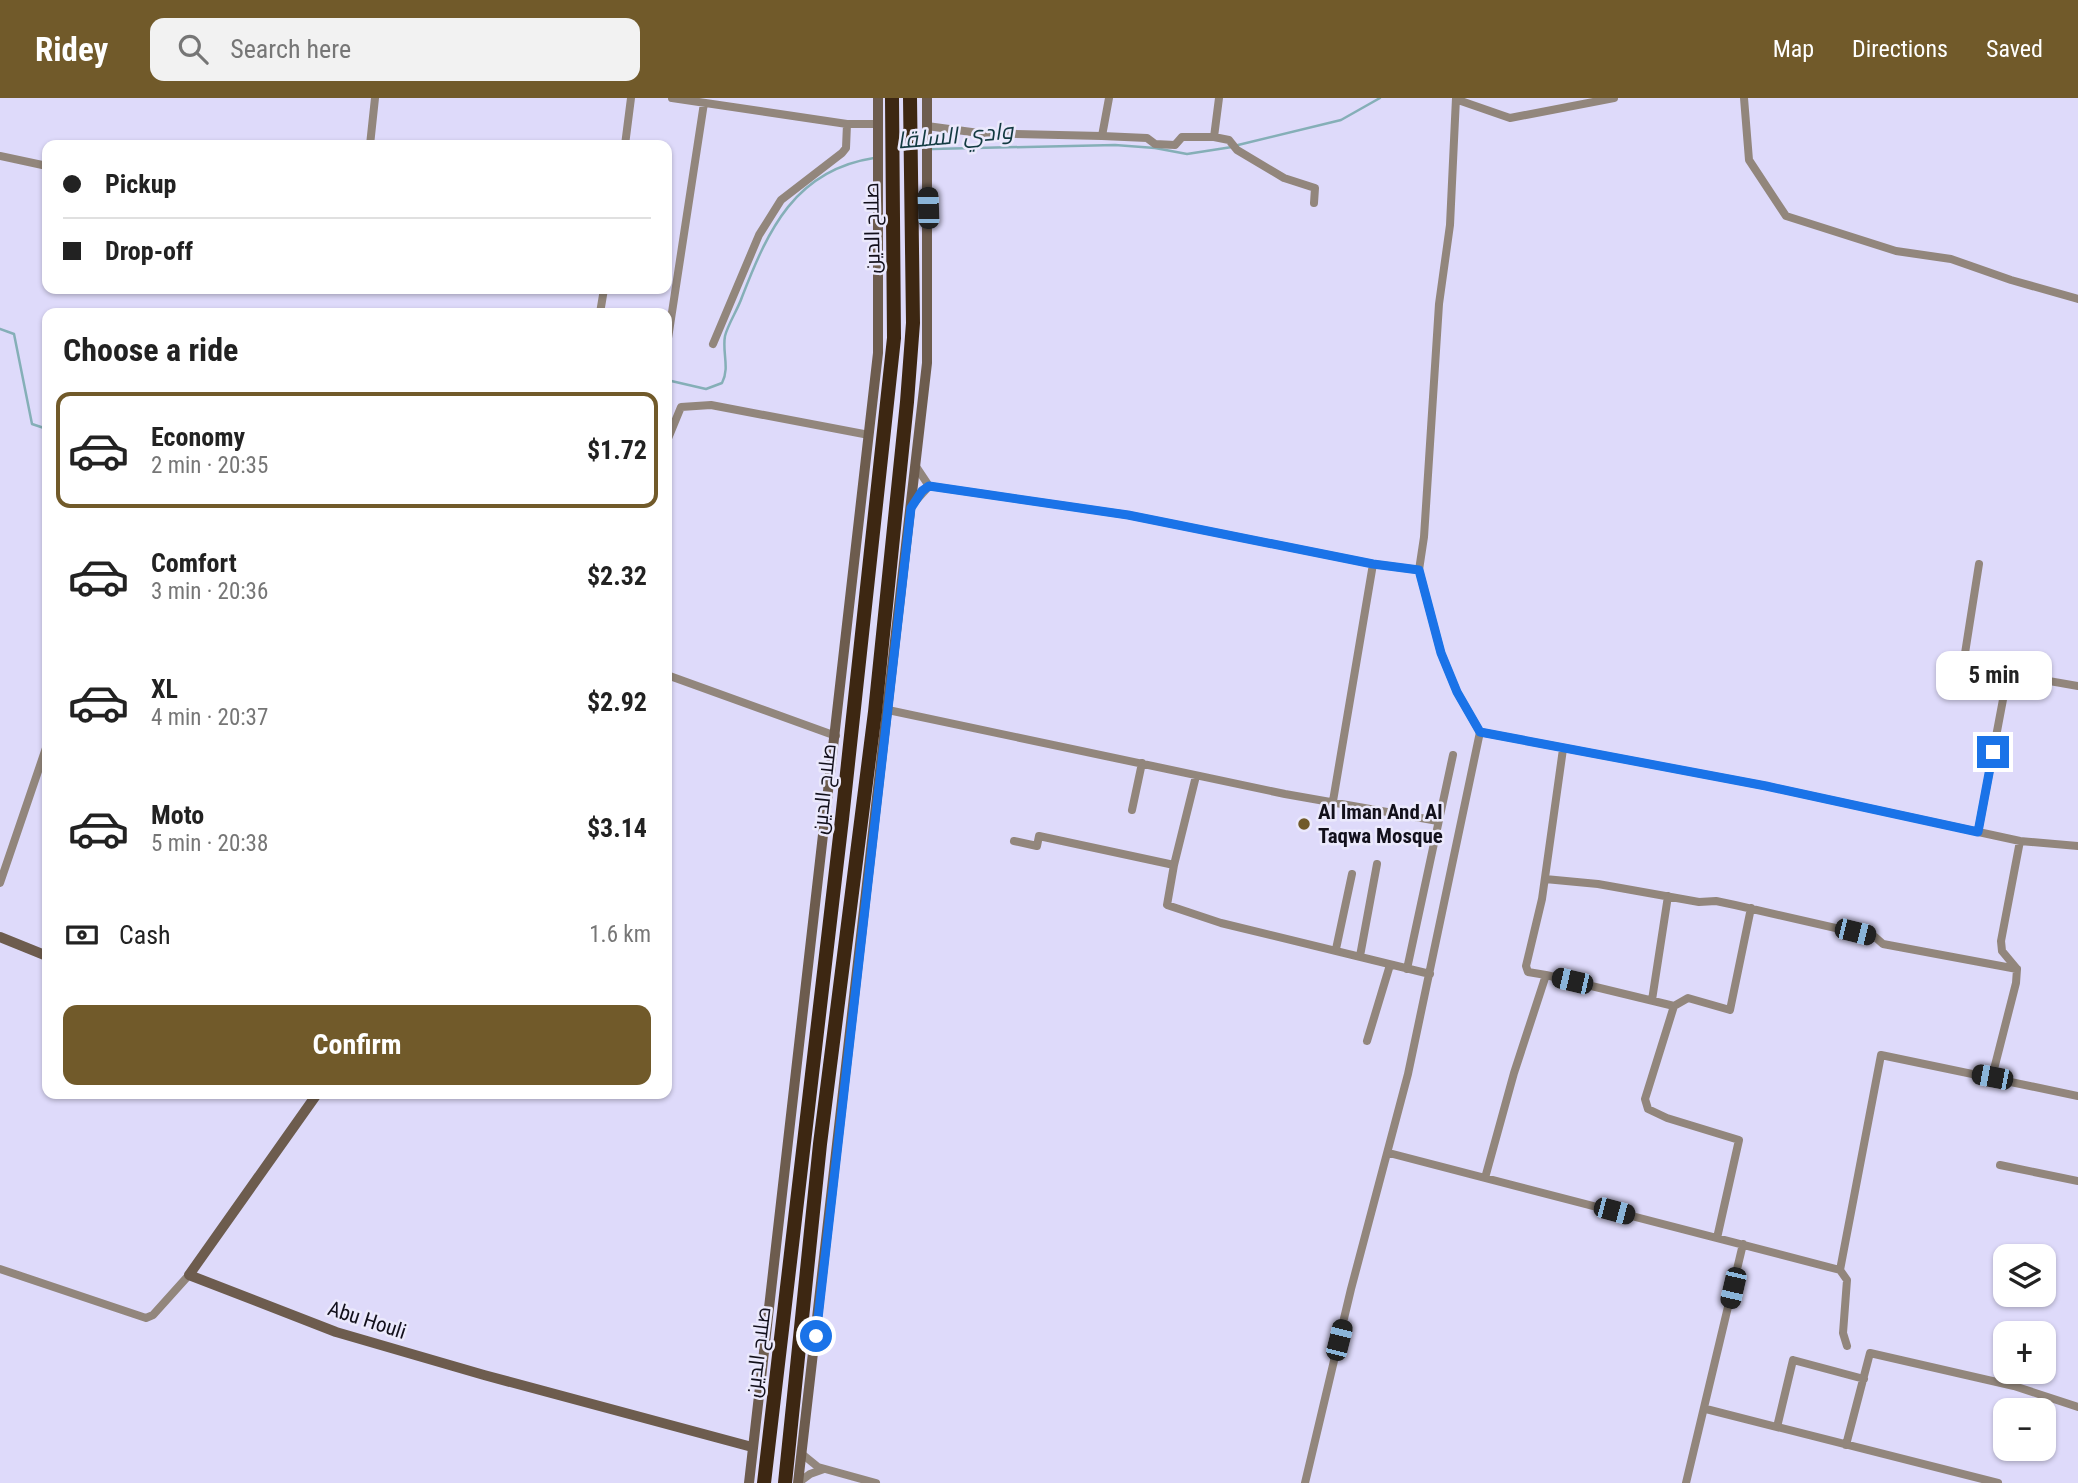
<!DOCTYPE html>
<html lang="en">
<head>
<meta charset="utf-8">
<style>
	:root { --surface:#fff; --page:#f2f2f2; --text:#222; --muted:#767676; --line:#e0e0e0; --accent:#715a2a }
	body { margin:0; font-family:"Roboto Condensed",Cairo,sans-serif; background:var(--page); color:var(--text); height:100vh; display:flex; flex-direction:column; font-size:26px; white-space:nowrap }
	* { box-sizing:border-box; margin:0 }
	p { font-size:23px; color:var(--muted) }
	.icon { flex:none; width:38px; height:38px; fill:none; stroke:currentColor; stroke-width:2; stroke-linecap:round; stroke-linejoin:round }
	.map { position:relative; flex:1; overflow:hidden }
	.panel { position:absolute; left:42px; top:210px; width:630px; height:791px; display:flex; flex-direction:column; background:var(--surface); border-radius:14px; box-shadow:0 2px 5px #0004 }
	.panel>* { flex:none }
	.banner { position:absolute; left:42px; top:42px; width:630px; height:154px; border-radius:14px; box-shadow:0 2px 5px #0004; display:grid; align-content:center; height:154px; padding:0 21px; background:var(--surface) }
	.buttons { position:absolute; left:1993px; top:1146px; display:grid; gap:14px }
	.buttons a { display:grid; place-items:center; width:63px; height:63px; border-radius:14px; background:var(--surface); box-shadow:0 2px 5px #0004; font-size:35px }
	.end { position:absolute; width:32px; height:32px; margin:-16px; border:9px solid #1a73e8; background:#fff; box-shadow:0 0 0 4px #fff }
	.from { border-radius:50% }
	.bubble { position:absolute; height:49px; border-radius:14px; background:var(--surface); box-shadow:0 2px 5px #0004; font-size:23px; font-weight:700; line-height:49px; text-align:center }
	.car { position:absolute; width:21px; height:42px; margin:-21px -10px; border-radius:9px; box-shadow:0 0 5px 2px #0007; background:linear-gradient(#222 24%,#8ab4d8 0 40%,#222 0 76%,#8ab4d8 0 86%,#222 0) }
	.banner b { display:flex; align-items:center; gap:24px; height:66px; font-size:26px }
	.banner b+b { border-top:2px solid var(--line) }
	.banner i { width:18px; height:18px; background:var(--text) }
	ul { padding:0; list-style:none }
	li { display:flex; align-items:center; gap:21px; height:116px; margin:0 14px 10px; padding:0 7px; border:4px solid transparent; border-radius:14px }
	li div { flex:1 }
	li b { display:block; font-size:26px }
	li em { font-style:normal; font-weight:700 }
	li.active { border-color:var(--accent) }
	li>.icon { width:63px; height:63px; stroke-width:1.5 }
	h2 { padding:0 21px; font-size:32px; line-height:84px }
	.pay { display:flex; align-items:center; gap:18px; height:77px; padding:0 21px; font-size:26px }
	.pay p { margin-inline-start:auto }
	.cta { display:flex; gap:14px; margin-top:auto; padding:14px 21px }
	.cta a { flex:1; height:80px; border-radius:14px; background:var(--accent); color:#fff; font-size:28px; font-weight:700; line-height:80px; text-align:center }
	header { display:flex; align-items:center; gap:42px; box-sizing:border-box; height:98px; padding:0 35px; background:var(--accent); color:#fff }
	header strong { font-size:33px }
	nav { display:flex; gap:38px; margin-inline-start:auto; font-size:24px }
	.search { width:490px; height:63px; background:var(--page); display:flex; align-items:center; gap:18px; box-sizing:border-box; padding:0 24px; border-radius:14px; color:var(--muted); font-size:26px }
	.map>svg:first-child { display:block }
</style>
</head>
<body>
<header>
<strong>Ridey</strong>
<div class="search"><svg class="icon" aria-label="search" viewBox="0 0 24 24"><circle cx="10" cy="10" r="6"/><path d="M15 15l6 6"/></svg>Search here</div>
<nav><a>Map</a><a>Directions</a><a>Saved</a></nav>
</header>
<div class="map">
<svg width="2078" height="1385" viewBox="0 0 2078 1385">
	<rect width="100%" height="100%" fill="#dedafa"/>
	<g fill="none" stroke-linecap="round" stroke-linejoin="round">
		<!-- stream -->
		<path stroke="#85afb7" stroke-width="2.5" d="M1238 47 1341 22 1380 0
			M932 51 1115 47 1155 50 1187 56 1232 49
			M0 231 14 236 32 326 47 331
			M667 282 706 291 722 285C730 270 722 254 725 238 728 226 738 211 742 199 768 132 795 72 874 60"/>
		<!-- street -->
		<path stroke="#92867c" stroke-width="8" d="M672 0 847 26H877
			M1744 0 1749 62 1786 118 1896 153 1951 161 2011 182 2078 201
			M1458 2 1510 20 1614 0
			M927 28 979 35 1102 38 1109 0
			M1102 38 1147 40 1155 46 1175 47 1182 39H1214L1229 42 1237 52 1284 80 1315 90 1314 105
			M1214 39 1219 0
			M370 47 375 0
			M625 47 631 0
			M0 58 47 68
			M600 215 604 191
			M713 246 759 137 781 102 842 55 846 50 847 26
			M667 247 704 5
			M667 343 681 309 711 307 869 337
			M915 367 929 388 1128 417 1373 466 1419 472 1441 555 1457 594 1480 634 1766 688 2020 743 2078 748
			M912 407 929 388
			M1979 466 1963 568 2078 588
			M1419 472 1424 439 1439 206 1450 127 1456 0
			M667 577 836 638
			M888 612 1285 696 1438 723
			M1196 678 1174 767 1167 807 1221 825 1430 876
			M1333 703 1373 466
			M1132 712 1142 665
			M1978 734 2008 575
			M1014 743 1037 748 1039 738 1174 767
			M1545 781 1598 786 1699 804 1716 803 1735 807 1875 839 1883 846 2017 871
			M0 785 47 647
			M1336 851 1352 776
			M1360 858 1377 766
			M1407 871 1453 657
			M1546 877 1674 908 1688 900 1730 912 1751 810
			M1652 902 1668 798
			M1674 908 1645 1001 1648 1011 1667 1020 1739 1042 1717 1140
			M1367 943 1390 867
			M1992 979 2016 885 2017 871 2002 853 2001 843 2020 743
			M1389 1055 1840 1172 1847 1182 1843 1235 1847 1248
			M2000 1067 2078 1083
			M1485 1080 1514 975 1546 877 1528 874 1526 868 1542 801 1563 651
			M0 1171 146 1220 153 1217 189 1177
			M1840 1172 1881 957 2078 998
			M1706 1311 1998 1385
			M1777 1329 1793 1262 1864 1281
			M1846 1347 1870 1255 2014 1288 2078 1309
			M802 1356 818 1369 876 1385
			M798 1385 810 1376 824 1371
			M1305 1385 1351 1191 1408 976 1480 634
			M1686 1385 1743 1146"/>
		<!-- secondary -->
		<path stroke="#6d5c4e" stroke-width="10" d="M0 839 47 858
			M317 996 189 1177 336 1234 484 1277 752 1349
			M749 1385 878 255V0
			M798 1385 927 265V0"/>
		<!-- highway -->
		<path stroke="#3d2712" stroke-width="14" d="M764 1385 842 721 894 240 892 0
			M785 1385 820 1046 875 614 907 304 913 225 910 0"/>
	</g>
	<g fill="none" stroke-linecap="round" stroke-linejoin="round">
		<!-- route -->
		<path stroke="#1a73e8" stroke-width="9" d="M816 1238 911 410 922 393 929 388 1128 417 1373 466 1419 472 1441 555 1457 594 1480 634 1766 688 1978 734 1993 654"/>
	</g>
	<!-- markers -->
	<circle fill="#715a2a" stroke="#ebe9fc" stroke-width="2.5" cx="1304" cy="726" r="7"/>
	<g text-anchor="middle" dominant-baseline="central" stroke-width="5" stroke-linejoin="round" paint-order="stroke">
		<!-- street labels -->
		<g font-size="21" fill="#12101b" stroke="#ebe9fc">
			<text transform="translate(872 130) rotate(-91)">صلاح الدين</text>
			<text transform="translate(824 691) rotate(-84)">صلاح الدين</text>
			<text transform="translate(367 1222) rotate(18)">Abu Houli</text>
			<text transform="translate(758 1254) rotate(-83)">صلاح الدين</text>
		</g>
		<!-- poi labels -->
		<g font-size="21" font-weight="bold" fill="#12101b" stroke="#ebe9fc" text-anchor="start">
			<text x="1318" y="714">Al Iman And Al<tspan x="1318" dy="24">Taqwa Mosque</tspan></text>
		</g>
		<!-- water labels -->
		<g font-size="23" font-style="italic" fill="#123a41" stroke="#ebe9fc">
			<text transform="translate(955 38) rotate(-5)">وادي السلقا</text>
		</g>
	</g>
</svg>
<div class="buttons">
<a><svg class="icon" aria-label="layers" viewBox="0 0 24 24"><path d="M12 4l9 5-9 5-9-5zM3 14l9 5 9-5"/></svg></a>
<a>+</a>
<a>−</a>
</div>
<i class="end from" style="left:816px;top:1238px"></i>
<i class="end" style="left:1993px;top:654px"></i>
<div class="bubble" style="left:1936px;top:553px;width:116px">5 min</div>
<i class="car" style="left:928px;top:110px;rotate:358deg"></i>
<i class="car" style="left:1855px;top:834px;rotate:104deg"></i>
<i class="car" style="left:1572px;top:883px;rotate:283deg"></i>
<i class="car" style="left:1992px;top:979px;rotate:281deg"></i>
<i class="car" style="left:1614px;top:1113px;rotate:105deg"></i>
<i class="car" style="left:1733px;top:1190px;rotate:193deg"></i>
<i class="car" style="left:1339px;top:1242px;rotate:14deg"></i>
<div class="banner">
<b><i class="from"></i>Pickup</b>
<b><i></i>Drop-off</b>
</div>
<section class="panel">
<h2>Choose a ride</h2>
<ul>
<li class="active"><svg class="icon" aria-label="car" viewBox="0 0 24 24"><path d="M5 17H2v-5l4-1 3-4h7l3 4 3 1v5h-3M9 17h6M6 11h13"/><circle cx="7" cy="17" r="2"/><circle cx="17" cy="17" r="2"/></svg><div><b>Economy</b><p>2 min · 20:35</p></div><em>$1.72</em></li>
<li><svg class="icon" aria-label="car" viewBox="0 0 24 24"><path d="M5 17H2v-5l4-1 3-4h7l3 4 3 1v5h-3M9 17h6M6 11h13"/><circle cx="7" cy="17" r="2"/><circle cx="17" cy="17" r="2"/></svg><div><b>Comfort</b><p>3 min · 20:36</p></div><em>$2.32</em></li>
<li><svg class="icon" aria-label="car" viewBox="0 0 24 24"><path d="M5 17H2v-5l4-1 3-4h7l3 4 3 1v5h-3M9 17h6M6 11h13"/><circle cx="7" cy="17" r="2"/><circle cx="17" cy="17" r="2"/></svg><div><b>XL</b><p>4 min · 20:37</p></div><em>$2.92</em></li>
<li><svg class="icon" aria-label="car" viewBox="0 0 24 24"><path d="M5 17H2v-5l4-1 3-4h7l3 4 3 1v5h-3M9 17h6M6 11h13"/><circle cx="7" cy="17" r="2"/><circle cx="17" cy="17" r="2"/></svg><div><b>Moto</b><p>5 min · 20:38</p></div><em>$3.14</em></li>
</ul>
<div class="pay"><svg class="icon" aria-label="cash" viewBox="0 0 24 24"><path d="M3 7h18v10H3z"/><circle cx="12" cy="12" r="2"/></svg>Cash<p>1.6 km</p></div>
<div class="cta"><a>Confirm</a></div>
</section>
</div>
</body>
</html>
